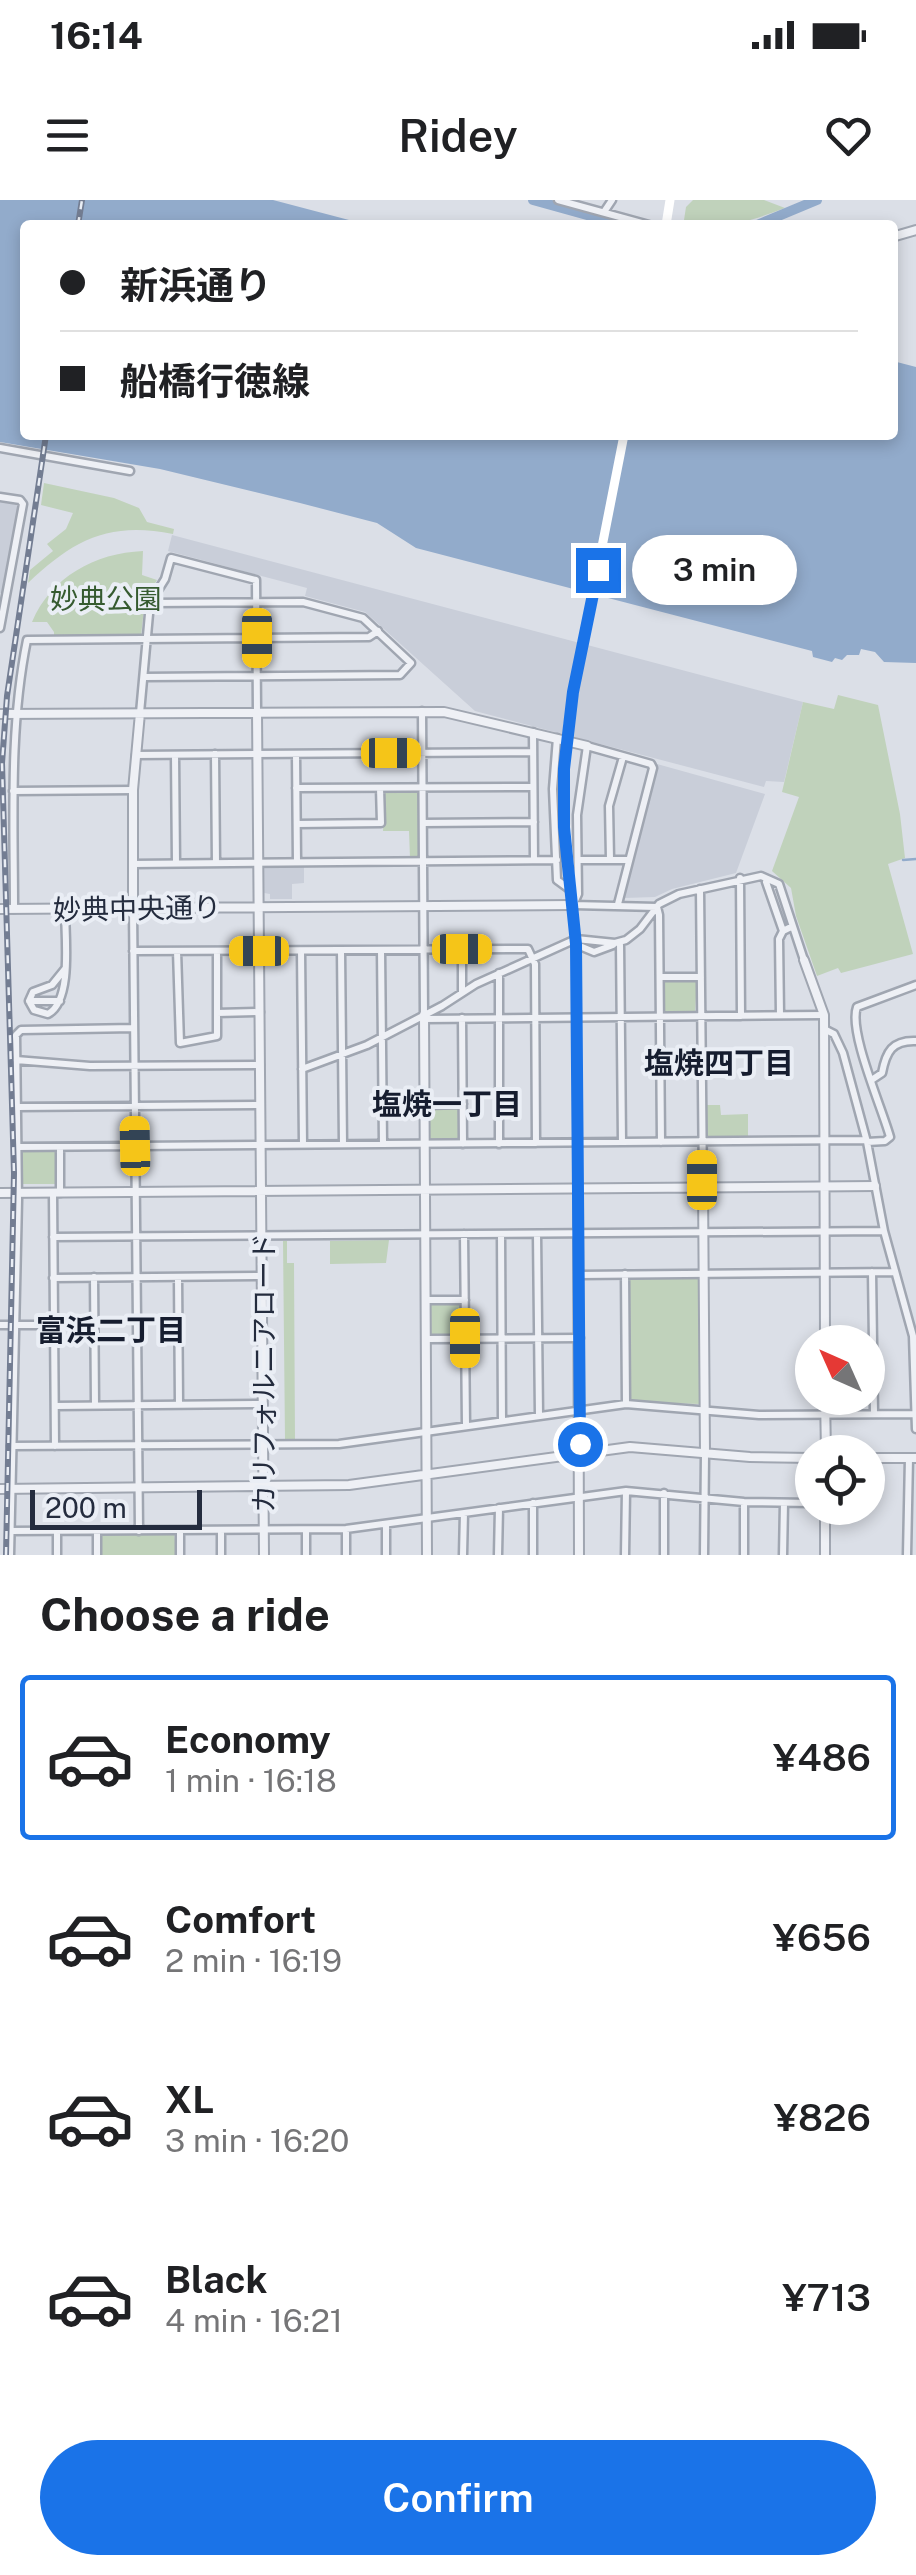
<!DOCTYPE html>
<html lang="en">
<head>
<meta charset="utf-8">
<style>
	:root { --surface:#fff; --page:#f6f6f6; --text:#202124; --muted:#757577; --line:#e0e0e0; --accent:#1a73e8 }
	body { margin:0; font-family:"Public Sans","Noto Sans JP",sans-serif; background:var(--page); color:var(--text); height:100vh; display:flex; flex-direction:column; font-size:38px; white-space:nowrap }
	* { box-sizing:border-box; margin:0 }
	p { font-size:32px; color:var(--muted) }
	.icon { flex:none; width:55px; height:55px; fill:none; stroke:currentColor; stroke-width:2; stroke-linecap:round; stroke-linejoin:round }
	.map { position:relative; height:1355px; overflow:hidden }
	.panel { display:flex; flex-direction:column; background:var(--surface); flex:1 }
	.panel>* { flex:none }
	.top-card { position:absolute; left:20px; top:20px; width:878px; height:220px; border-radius:10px; box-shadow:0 5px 15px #0003; display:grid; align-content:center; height:220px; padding:0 40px; background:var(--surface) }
	.needle { width:65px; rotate:315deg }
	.controls { position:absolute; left:795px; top:1125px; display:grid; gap:20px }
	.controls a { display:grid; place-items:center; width:90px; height:90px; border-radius:50%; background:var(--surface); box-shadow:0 5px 15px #0003; font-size:50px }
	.scale { position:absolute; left:30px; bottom:25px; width:172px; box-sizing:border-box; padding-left:10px; border:5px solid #242c3e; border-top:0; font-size:28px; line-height:35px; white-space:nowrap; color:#242c3e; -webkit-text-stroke:8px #eaeef5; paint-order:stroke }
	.end { position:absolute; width:45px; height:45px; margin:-22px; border:12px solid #1a73e8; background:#fff; box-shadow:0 0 0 5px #fff }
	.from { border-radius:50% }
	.bubble { position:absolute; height:70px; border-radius:35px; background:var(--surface); box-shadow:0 5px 15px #0003; font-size:32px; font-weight:600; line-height:70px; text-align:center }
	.car { position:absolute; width:30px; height:60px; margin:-30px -15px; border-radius:12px; box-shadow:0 0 8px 2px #0007; background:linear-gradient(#f5c518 24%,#345 0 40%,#f5c518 0 76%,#345 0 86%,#f5c518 0) }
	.top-card b { display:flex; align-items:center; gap:35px; height:95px; font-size:38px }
	.top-card b+b { border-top:2px solid var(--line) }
	.top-card i { width:25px; height:25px; background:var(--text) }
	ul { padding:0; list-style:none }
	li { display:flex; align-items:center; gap:30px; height:165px; margin:0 20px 15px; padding:0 20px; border:5px solid transparent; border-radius:10px }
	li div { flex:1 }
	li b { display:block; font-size:38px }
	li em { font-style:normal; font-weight:600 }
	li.active { border-color:var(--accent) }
	li>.icon { width:90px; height:90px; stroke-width:1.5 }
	h2 { padding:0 40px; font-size:45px; line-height:120px }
	.cta { display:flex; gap:20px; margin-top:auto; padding:20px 40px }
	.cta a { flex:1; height:115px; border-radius:60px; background:var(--accent); color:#fff; font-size:40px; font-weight:600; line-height:115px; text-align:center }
	.status { display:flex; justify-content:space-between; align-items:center; height:70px; padding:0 50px; background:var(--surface); direction:ltr }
	.status svg { height:28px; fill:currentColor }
	header { display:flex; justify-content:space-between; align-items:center; height:130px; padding:0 40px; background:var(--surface); font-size:45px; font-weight:600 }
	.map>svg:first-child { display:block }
</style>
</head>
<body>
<div class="status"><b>16:14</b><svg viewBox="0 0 49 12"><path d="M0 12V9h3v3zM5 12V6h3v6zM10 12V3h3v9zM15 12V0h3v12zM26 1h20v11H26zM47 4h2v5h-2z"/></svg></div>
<header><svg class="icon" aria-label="menu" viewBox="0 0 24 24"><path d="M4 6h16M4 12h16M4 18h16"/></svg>Ridey<svg class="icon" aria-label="heart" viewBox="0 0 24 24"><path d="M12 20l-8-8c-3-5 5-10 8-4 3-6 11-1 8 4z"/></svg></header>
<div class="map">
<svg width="916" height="1355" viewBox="0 0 916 1355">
	<rect width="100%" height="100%" fill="#dbdfe7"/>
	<!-- built -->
	<path fill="#c9ced9" d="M0 300 19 306 3 393H0Z
		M172 335 803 502 784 582 766 581 764 587 475 511 365 412 305 396 307 388 168 351Z
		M657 564 765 594 736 673 672 689 655 697 624 698Z
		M304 666V683L292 684V699H270V694L264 693V667Z"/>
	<!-- green -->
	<path fill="#c0d2bb" d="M693 0H764L785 8C751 21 720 32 684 20L686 7Z
		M44 283 114 298 139 308 147 322 174 329 173 334C109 321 73 340 28 383L30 370 53 351 47 344 66 329 73 313 41 305Z
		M143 351 142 375 157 380 145 400 141 436 54 437V432L47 422H32C51 377 95 353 143 351Z
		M838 495 878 505 900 614 905 658 888 664 913 754 841 773 838 768 817 776 796 716 791 688 772 671 799 597 782 592 803 502 834 509Z
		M385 590 420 592 418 658H410L409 631H383Z
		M664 779 697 781 695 814 663 812Z
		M705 905H720L721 915 748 914V939L708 940Z
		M459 906 461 939 458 941 428 939 427 908Z
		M21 950H56L58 984H22Z
		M389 1040 386 1063 330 1064V1041Z
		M283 1041H287V1063H294L295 1239H285Z
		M697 1076 700 1079V1204L630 1202 627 1078Z
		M430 1103H462L460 1136 431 1134Z
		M102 1333H174L177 1355H100Z"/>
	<!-- water -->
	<path fill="#92abcb" d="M0 0H273L368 25H25V235H892L893 161 916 167V463L884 462 875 452 861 449 859 455H847L842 460 835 458 832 462 813 457 812 451 416 348 377 323 300 303 160 269 0 242Z"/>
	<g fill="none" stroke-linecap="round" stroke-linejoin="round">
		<!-- stream -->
		<path stroke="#92abcb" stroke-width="2.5" d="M903 660 916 659
			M770 683 777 704
			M779 711 794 739"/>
		<!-- river -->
		<path stroke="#92abcb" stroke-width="10" d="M533 0 623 25
			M757 25 817 0"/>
		<!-- minor casing -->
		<g stroke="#a0a6b1" stroke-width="11">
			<path id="minor" d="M558 0 649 25
				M604 12 612 0
				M0 248 130 271
				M0 297 20 300 23 304 0 428
				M144 477 400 475 411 463 363 418 303 402 150 403
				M422 511 424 815
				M140 513 150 403 165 379 171 358 256 380 257 512
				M533 532 534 660
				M557 538 553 589 557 680 572 691
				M215 554 216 663
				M296 554 297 662
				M136 555 533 552
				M175 555 176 663
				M296 588 533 587
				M13 591 133 590
				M423 623 534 622
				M297 624 381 623 380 588
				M610 659 609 606 623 557
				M578 660H629
				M133 664 557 660
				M740 678 741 816
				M766 682 783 731
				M700 689 703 987
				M618 704 653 568 651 564 587 546 577 615 578 694 573 705 657 707
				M657 707 659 715 661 942
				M14 709C14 620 9 529 27 440L369 437 378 431
				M65 709C65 737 73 800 48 814L34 810 29 801 33 792 52 785 65 769
				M133 709 139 1331
				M620 743 622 942
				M582 747 594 752 613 745
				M462 749V792
				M381 750 383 944
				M133 751 528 749 535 764 536 943
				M177 751 180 843 217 836V751
				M301 751 303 944
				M341 751 343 944
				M499 773V944
				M660 777H701
				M29 801H60
				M217 813 260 812
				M780 815 779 739 783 731 791 727
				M462 818 463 944
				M424 819 824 815
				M824 829 834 834 843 853 867 942 884 1031 913 1136 916 1229
				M16 860 90 866 260 865
				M302 869 367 845 442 806 476 784 576 739 615 743 626 740 640 729 659 704 679 694 761 676 779 684 804 760
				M873 879 882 873C886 852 892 840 916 841
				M425 905 463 904
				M17 907 260 905
				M867 942 885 941 890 937C882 908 848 831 857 807L916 785
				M17 947 865 940
				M60 947V993
				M53 993 55 1246
				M464 1034 466 1225
				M501 1034 502 1220
				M537 1034 539 1215
				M53 1037 884 1031
				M872 1072 874 1214
				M625 1074 626 1204
				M579 1075 895 1072
				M94 1077 95 1205
				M178 1077 179 1205
				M53 1078 262 1076
				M427 1100H465
				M0 1125H54
				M427 1139 580 1138
				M55 1206 263 1204
				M11 1246 339 1244 626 1204 759 1215 915 1214
				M346 1329V1355
				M306 1330V1355
				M10 1331 346 1329 626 1291 744 1302 812 1303
				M10 1355 18 1000 16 835 21 830 134 828
				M57 1355V1331
				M97 1355V1331
				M180 1355V1330
				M221 1355V1330
				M386 1355V1324
				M463 1355 464 1313
				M498 1355 499 1308
				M533 1355V1303
				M625 1355 626 1291
				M664 1355V1293
				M704 1355 705 1254
				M744 1355V1302
				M783 1355 784 1303
				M907 1355 909 1258"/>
		</g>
		<!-- tertiary casing -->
		<g stroke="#a0a6b1" stroke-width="12">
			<path id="tertiary" d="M892 37 916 30
				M257 512 264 1355
				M0 514 444 512 587 546
				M0 709 573 705
				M133 709V590L140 513
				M804 760 824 815 825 1142
				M424 815 427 1355
				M703 987 705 1254
				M578 988 579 1355
				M0 993 875 986
				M825 1198 826 1252
				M868 1258H916
				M0 1289 349 1285 630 1247 750 1257 812 1258
				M825 1355V1308"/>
		</g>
		<!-- minor -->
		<use href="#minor" stroke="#eef0f5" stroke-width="6"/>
		<!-- tertiary -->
		<use href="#tertiary" stroke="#eef0f5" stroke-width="8"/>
		<!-- secondary -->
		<path stroke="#fff" stroke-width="9" d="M666 25 670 0
			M584 438 624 235
			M563 596 576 739 578 988"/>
		<!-- rail casing -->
		<g stroke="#737d92" stroke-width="6">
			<path id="rail" d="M78 25 82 0
				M6 1355 14 973 2 563 7 496 46 235"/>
		</g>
		<!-- rail -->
		<use href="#rail" stroke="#eaeef5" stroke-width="2.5" stroke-dasharray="8" stroke-linecap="butt"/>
		<!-- secondary-bridge -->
		<path stroke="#fff" stroke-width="9" d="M563 596 568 525 584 438"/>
	</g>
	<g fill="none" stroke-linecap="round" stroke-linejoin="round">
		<!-- route -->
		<path stroke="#1a73e8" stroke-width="12" d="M580 1244 576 744 564 627V569L573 492 598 370"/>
	</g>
	<g text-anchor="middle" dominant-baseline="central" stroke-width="8" stroke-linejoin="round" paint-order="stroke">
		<!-- park labels -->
		<g font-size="28" fill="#365b30" stroke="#eaeef5">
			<text x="106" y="398">妙典公園</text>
		</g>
		<!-- street labels -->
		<g font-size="28" fill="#242c3e" stroke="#eaeef5">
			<text transform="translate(137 708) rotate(-1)">妙典中央通り</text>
			<text transform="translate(263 1173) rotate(-90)">カリフォルニアロード</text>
		</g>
		<!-- neighbourhood labels -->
		<g font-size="30" font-weight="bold" fill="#161d2f" stroke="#eaeef5">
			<text x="719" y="863">塩焼四丁目</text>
			<text x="447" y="904">塩焼一丁目</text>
			<text x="111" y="1130">富浜二丁目</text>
		</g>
	</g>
</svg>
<div class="controls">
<a><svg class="needle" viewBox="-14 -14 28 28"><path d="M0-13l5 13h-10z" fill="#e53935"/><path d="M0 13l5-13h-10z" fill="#757577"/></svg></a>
<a><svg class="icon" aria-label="locate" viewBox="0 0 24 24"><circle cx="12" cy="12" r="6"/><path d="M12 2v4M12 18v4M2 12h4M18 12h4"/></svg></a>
</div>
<div class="scale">200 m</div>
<i class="end from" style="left:580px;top:1244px"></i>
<i class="end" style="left:598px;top:370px"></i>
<div class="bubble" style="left:632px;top:335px;width:165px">3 min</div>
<i class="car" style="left:257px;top:438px;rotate:180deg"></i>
<i class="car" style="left:391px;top:553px;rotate:90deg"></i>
<i class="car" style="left:462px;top:749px;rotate:90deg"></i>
<i class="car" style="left:259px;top:751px;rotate:270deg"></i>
<i class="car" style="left:135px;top:946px;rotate:359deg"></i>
<i class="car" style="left:702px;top:980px;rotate:0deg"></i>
<i class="car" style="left:465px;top:1138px;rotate:180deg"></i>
<div class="top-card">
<b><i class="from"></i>新浜通り</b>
<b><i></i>船橋行徳線</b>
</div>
</div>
<section class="panel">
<h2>Choose a ride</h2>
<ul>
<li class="active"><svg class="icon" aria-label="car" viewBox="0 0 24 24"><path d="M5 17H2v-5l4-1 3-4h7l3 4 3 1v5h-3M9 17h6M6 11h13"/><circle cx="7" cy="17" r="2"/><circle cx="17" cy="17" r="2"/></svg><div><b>Economy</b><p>1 min · 16:18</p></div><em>¥486</em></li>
<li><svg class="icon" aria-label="car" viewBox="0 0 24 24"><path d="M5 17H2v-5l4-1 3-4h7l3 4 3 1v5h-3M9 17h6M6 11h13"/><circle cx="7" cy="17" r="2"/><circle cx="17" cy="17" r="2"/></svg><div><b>Comfort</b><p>2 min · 16:19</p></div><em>¥656</em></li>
<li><svg class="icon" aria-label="car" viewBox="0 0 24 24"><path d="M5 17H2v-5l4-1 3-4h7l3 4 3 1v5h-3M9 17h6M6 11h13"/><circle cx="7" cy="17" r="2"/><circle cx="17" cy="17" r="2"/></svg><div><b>XL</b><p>3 min · 16:20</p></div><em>¥826</em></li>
<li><svg class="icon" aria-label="car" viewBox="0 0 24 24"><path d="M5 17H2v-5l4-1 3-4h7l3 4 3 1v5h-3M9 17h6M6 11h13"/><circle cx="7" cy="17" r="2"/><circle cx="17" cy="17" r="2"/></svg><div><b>Black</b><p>4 min · 16:21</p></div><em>¥713</em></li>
</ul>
<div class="cta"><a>Confirm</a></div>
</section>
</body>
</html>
